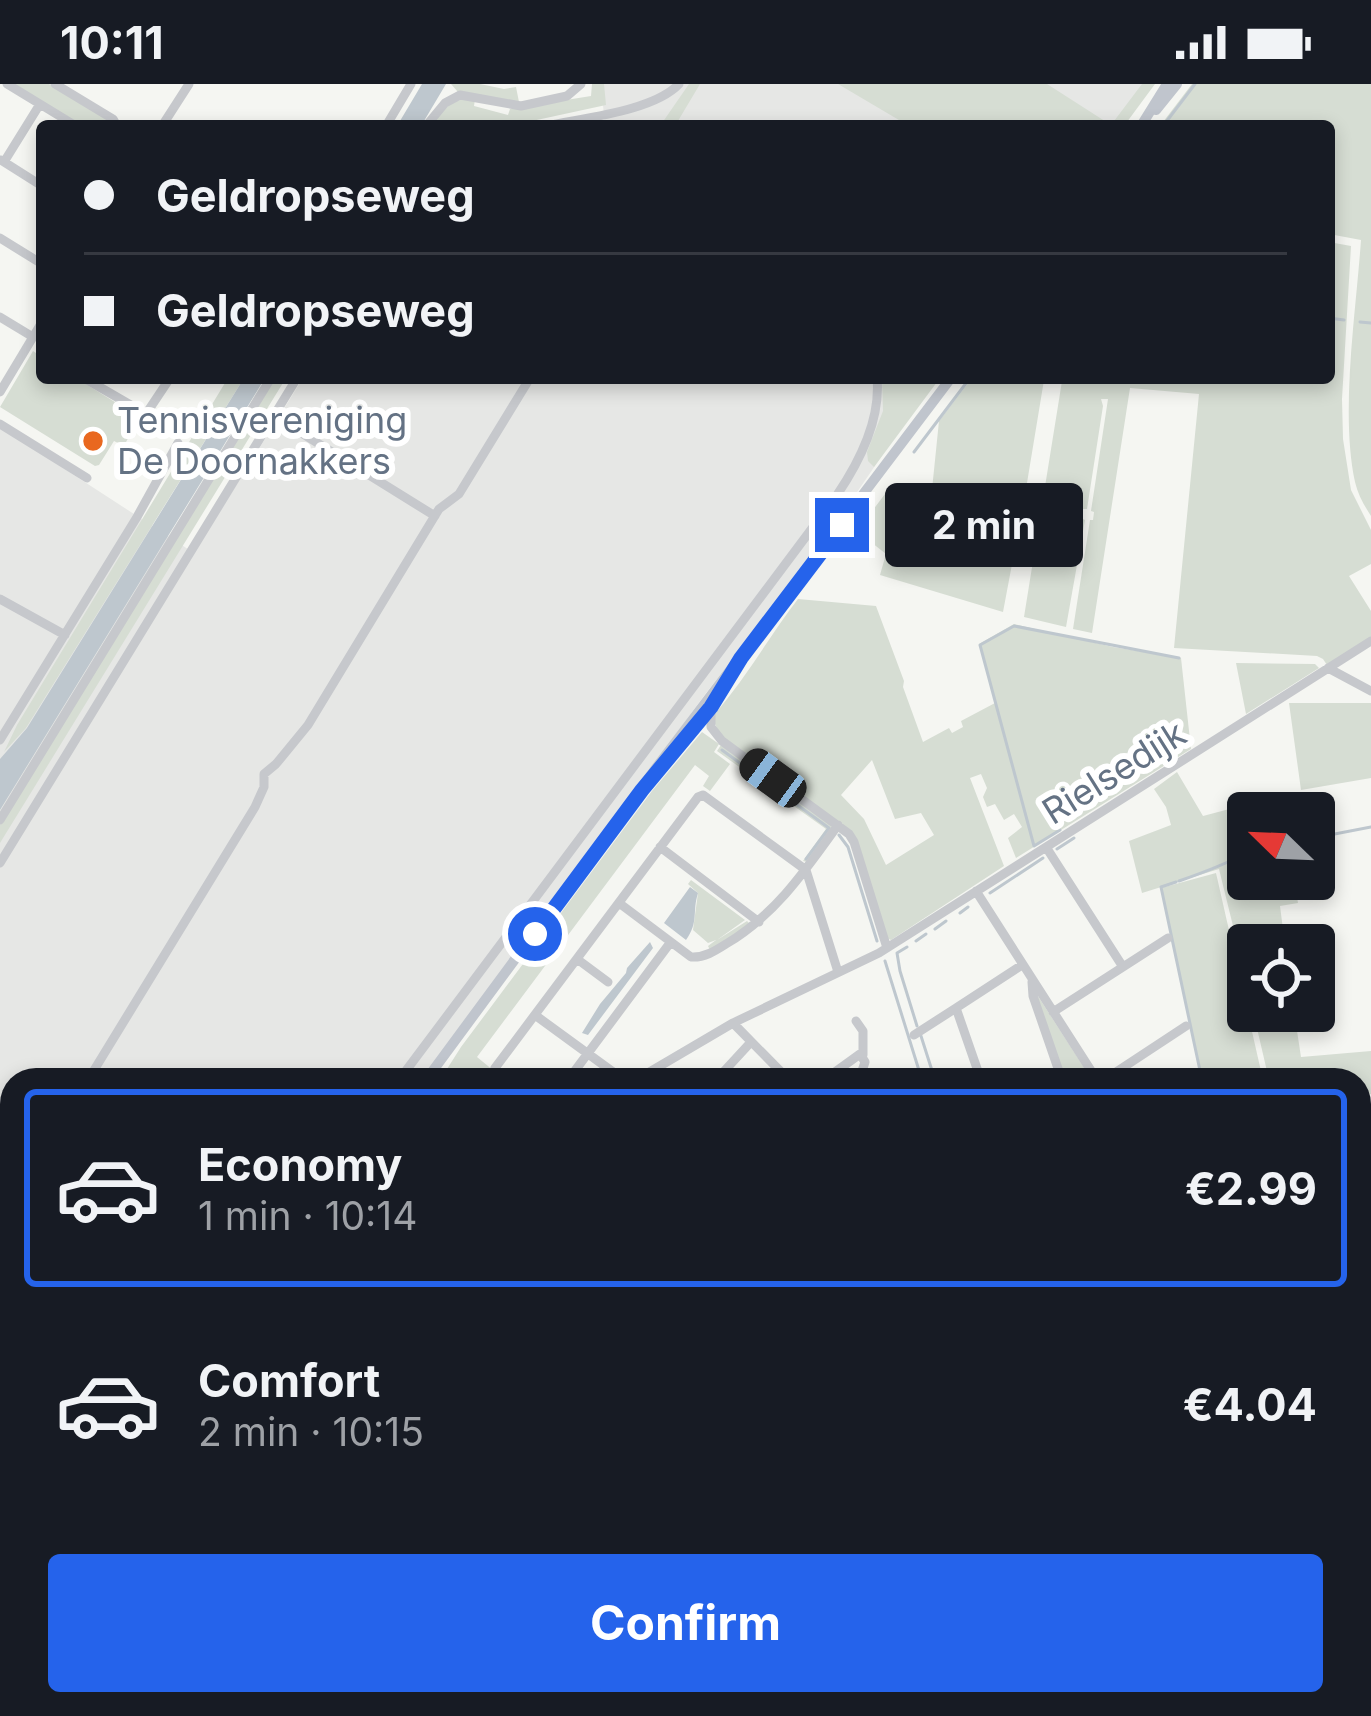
<!DOCTYPE html>
<html lang="en">
<head>
<meta charset="utf-8">
<style>
	:root { --surface:#171b24; --page:#20242c; --text:#f1f3f6; --muted:#9ea1a6; --line:#363941; --accent:#2563eb }
	body { margin:0; font-family:Inter,sans-serif; background:var(--page); color:var(--text); height:100vh; display:flex; flex-direction:column; font-size:45px; white-space:nowrap }
	* { box-sizing:border-box; margin:0 }
	p { font-size:39px; color:var(--muted) }
	.icon { flex:none; width:66px; height:66px; fill:none; stroke:currentColor; stroke-width:2; stroke-linecap:round; stroke-linejoin:round }
	.map { position:relative; flex:1; overflow:hidden }
	.drawer { position:absolute; left:0px; top:984px; width:1371px; height:648px; display:flex; flex-direction:column; background:var(--surface); border-radius:36px 36px 0 0; box-shadow:0 6px 18px #0003 }
	.drawer>* { flex:none }
	.top-card { position:absolute; left:36px; top:36px; width:1299px; height:264px; border-radius:12px; box-shadow:0 6px 18px #0003; display:grid; align-content:center; height:264px; padding:0 48px; background:var(--surface) }
	.needle { width:78px; rotate:293deg }
	.controls { position:absolute; left:1227px; top:708px; display:grid; gap:24px }
	.controls a { display:grid; place-items:center; width:108px; height:108px; border-radius:12px; background:var(--surface); box-shadow:0 6px 18px #0003; font-size:60px }
	.end { position:absolute; width:54px; height:54px; margin:-27px; border:15px solid #2563eb; background:#fff; box-shadow:0 0 0 6px #fff }
	.from { border-radius:50% }
	.bubble { position:absolute; height:84px; border-radius:12px; background:var(--surface); box-shadow:0 6px 18px #0003; font-size:39px; font-weight:700; line-height:84px; text-align:center }
	.car { position:absolute; width:36px; height:72px; margin:-36px -18px; border-radius:15px; box-shadow:0 0 9px 3px #0007; background:linear-gradient(#222 24%,#8ab4d8 0 40%,#222 0 76%,#8ab4d8 0 86%,#222 0) }
	.top-card b { display:flex; align-items:center; gap:42px; height:114px; font-size:45px }
	.top-card b+b { border-top:3px solid var(--line) }
	.top-card i { width:30px; height:30px; background:var(--text) }
	ul { padding:21px 0 0; list-style:none }
	li { display:flex; align-items:center; gap:36px; height:198px; margin:0 24px 18px; padding:0 24px; border:6px solid transparent; border-radius:12px }
	li div { flex:1 }
	li b { display:block; font-size:45px }
	li em { font-style:normal; font-weight:700 }
	li.selected { border-color:var(--accent) }
	li>.icon { width:108px; height:108px; stroke-width:1.5 }
	.action { display:flex; gap:24px; margin-top:auto; padding:24px 48px }
	.action a { flex:1; height:138px; border-radius:12px; background:var(--accent); color:#fff; font-size:48px; font-weight:700; line-height:138px; text-align:center }
	.status { display:flex; justify-content:space-between; align-items:center; height:84px; padding:0 60px; background:var(--surface); direction:ltr }
	.status svg { height:33px; fill:currentColor }
	.map>svg:first-child { display:block }
</style>
</head>
<body>
<div class="status"><b>10:11</b><svg viewBox="0 0 49 12"><path d="M0 12V9h3v3zM5 12V6h3v6zM10 12V3h3v9zM15 12V0h3v12zM26 1h20v11H26zM47 4h2v5h-2z"/></svg></div>
<div class="map">
<svg width="1371" height="1632" viewBox="0 0 1371 1632">
	<rect width="100%" height="100%" fill="#f5f6f2"/>
	<!-- built -->
	<path fill="#e6e7e5" d="M601 0H1149L1118 42H605Z
		M303 294H935L823 458 706 609 422 996H12V1533L0 1547V343L194 469Z"/>
	<!-- green -->
	<path fill="#d6ddd3" fill-rule="evenodd" d="M13 0H49L110 37 113 42H82Z
		M451 0H480L504 5 516 3 519 18C499 20 478 9 458 8Z
		M592 0H604L606 21 509 42H429C443 25 452 13 475 15L474 22 508 31 510 25 591 12Z
		M689 0H700L675 42H660Z
		M838 0H1047L1111 41 1142 0H1155L1124 42H904V39Z
		M1192 0H1371V432C1364 421 1358 411 1355 398 1340 329 1356 228 1361 156L1329 150V42H1160Z
		M1329 158 1351 162 1342 315 1343 355 1351 406 1371 446V480L1349 492 1371 527V554L1327 581 1323 575 1317 572 1174 564 1199 310 1130 304 1092 549 1073 545 1090 436H1093L1094 428 1091 427 1108 315H1101L1103 322 1087 425H1082L1081 434 1085 436 1066 543 1024 533 1062 297 1044 296 1025 411 997 407 995 421 1022 427 1003 528 880 491 886 470 857 447 885 410 926 436 929 435 939 337 972 294H1329Z
		M33 267 42 273V294H76L139 333 124 362 114 357 99 381 95 382 0 323Z
		M228 294H244L26 644 4 668 17 641Z
		M275 294H286L0 759V741Z
		M882 294H940L874 383 868 377 867 368 883 327Z
		M798 515 876 522 904 597 903 603 923 658 949 644 952 649 963 643 961 637 995 619 979 560 1014 540 1113 563 1181 574 1191 665 1016 774 1008 754 1022 743 1014 730 1004 736 995 720 987 723 983 713 987 704 981 690 970 694 1004 782 891 856 887 854 857 755 720 651 712 633C745 596 768 554 798 515ZM872 676 895 735 921 729 934 751 886 781 864 735 841 711Z
		M1236 579 1315 580 1319 584 1246 630Z
		M1289 619H1371V694L1301 706Z
		M702 648 719 660 714 668 730 680 710 707 703 702 709 692 695 681 477 973 505 996H485L474 989 459 996H440L461 963 652 707Z
		M721 661 832 742 807 778 803 777 826 745 717 667Z
		M1177 688 1203 732 1237 723 1239 727 1326 708 1327 751 1314 754V729H1248V795H1294L1298 819 1280 822 1285 861H1248V903L1219 785 1142 809 1129 757 1171 741 1166 723 1154 705Z
		M1216 789 1263 996H1203L1161 804Z
		M691 796 745 836 717 856 747 837 750 840 710 866 708 862 716 856 708 859 693 846 698 809 688 800Z
		M1036 909 1092 996H1064Z
		M1253 927H1294L1301 973 1371 967V1010L1359 1013V996H1269Z
		M1371 1035V1104L1359 1106V1037Z
		M916 1620H955L966 1626 970 1620H1067L1064 1632H908Z"/>
	<!-- water -->
	<path fill="#bec7ce" d="M422 0H446L421 42H397Z
		M244 294H265L0 726V675L27 644Z
		M690 803 698 809C692 828 699 838 686 856L664 839Z
		M650 858 653 864 588 951 582 949 600 920 626 889 627 884Z"/>
	<g fill="none" stroke-linecap="round" stroke-linejoin="round">
		<!-- stream -->
		<path stroke="#bec7ce" stroke-width="3" d="M1163 42 1195 0
			M1329 234 1344 236
			M1360 238 1371 239
			M914 368 970 294
			M722 666 829 744 806 775
			M1060 746 1034 762 980 561 1014 542 1179 574
			M839 751 848 763 877 857
			M1314 754 1371 743
			M1057 765 1074 754
			M1179 797C1202 789 1227 780 1248 768
			M1176 798 1161 803 1202 996
			M990 809 1043 774
			M960 829 968 823
			M935 845 946 837
			M916 857 926 850
			M907 863 897 869 900 887 917 942
			M885 877 922 996
			M921 952 935 996
			M1359 1286 1371 1280
			M0 1545 12 1529"/>
		<!-- minor -->
		<path stroke="#c6c8cc" stroke-width="9" d="M7 0 76 42
			M55 0 113 35 117 42
			M162 42 189 0
			M386 42 411 0
			M426 42 445 19 460 11 521 22 567 12 581 0
			M547 42C583 34 654 27 679 0
			M1 76 42 102
			M4 78 40 20
			M0 154 42 180
			M0 233 33 253
			M84 294 146 330 170 294
			M0 308 42 238
			M274 332 435 432
			M0 340 87 394
			M0 515 65 551
			M1328 584 1371 607
			M711 623V643L722 657 849 750 854 758 887 864
			M0 656 137 433 178 359
			M0 736 271 294
			M660 763 759 838
			M1046 763 1123 883
			M0 779 297 294
			M976 807 1097 996
			M619 819 691 873C704 874 715 867 726 860 775 831 805 787 838 741
			M577 875 608 898
			M1032 898 1033 912 1062 996
			M1053 928 1168 854
			M535 931 624 996
			M856 937 863 947V971
			M733 939 789 996
			M914 951 956 924
			M88 996 255 723 264 703V690L276 680 308 641 439 425 459 410 530 294
			M399 996 837 411C860 377 881 336 877 294
			M467 996 470 993 476 996
			M510 996 495 984 698 713 703 711 806 786 838 888
			M568 996 670 859
			M636 996 733 939 879 869 1371 557
			M716 996 751 958
			M824 996 860 970 865 978 859 996
			M981 996 956 924 1022 881
			M1104 996 1186 942
			M0 1124 12 1108
			M1359 1294 1371 1287
			M1359 1377 1371 1374
			M1359 1480 1371 1477
			M0 1610 12 1617
			M17 1620 36 1632
			M125 1620 142 1632
			M236 1620 252 1632
			M370 1620 384 1632
			M463 1620 475 1632
			M623 1620 637 1632
			M1262 1620 1309 1632
			M54 1632 63 1620
			M95 1632 104 1620
			M511 1632 523 1620
			M671 1632 690 1620
			M904 1632 913 1620
			M1070 1632 1073 1620"/>
		<!-- major -->
		<path stroke="#c0c5cd" stroke-width="10" d="M1156 26 1177 0
			M1141 42 1167 0
			M426 996 656 684 951 294
			M0 1562 12 1546
			M0 1583 12 1567
			M720 1620 730 1632"/>
	</g>
	<g fill="none" stroke-linecap="round" stroke-linejoin="round">
		<!-- route -->
		<path stroke="#2563eb" stroke-width="15" d="M535 850 642 706 711 623 741 574 842 441"/>
	</g>
	<!-- markers -->
	<circle fill="#e9681f" stroke="#fff" stroke-width="4.5" cx="93" cy="357" r="12"/>
	<g text-anchor="middle" dominant-baseline="central" stroke-width="12" stroke-linejoin="round" paint-order="stroke">
		<!-- poi labels -->
		<g font-size="36" fill="#647284" stroke="#fff" text-anchor="start">
			<text x="117" y="336">Tennisvereniging<tspan x="117" dy="41">De Doornakkers</tspan></text>
		</g>
		<!-- street labels -->
		<g font-size="36" fill="#647284" stroke="#fff">
			<text transform="translate(1114 688) rotate(-32)">Rielsedijk</text>
		</g>
	</g>
</svg>
<div class="controls">
<a><svg class="needle" viewBox="-14 -14 28 28"><path d="M0-13l5 13h-10z" fill="#e53935"/><path d="M0 13l5-13h-10z" fill="#9ea1a6"/></svg></a>
<a><svg class="icon" aria-label="locate" viewBox="0 0 24 24"><circle cx="12" cy="12" r="6"/><path d="M12 2v4M12 18v4M2 12h4M18 12h4"/></svg></a>
</div>
<i class="end from" style="left:535px;top:850px"></i>
<i class="end" style="left:842px;top:441px"></i>
<div class="bubble" style="left:885px;top:399px;width:198px">2 min</div>
<i class="car" style="left:773px;top:694px;rotate:306deg"></i>
<div class="top-card">
<b><i class="from"></i>Geldropseweg</b>
<b><i></i>Geldropseweg</b>
</div>
<section class="drawer">
<ul>
<li class="selected"><svg class="icon" aria-label="car" viewBox="0 0 24 24"><path d="M5 17H2v-5l4-1 3-4h7l3 4 3 1v5h-3M9 17h6M6 11h13"/><circle cx="7" cy="17" r="2"/><circle cx="17" cy="17" r="2"/></svg><div><b>Economy</b><p>1 min · 10:14</p></div><em>€2.99</em></li>
<li><svg class="icon" aria-label="car" viewBox="0 0 24 24"><path d="M5 17H2v-5l4-1 3-4h7l3 4 3 1v5h-3M9 17h6M6 11h13"/><circle cx="7" cy="17" r="2"/><circle cx="17" cy="17" r="2"/></svg><div><b>Comfort</b><p>2 min · 10:15</p></div><em>€4.04</em></li>
</ul>
<div class="action"><a>Confirm</a></div>
</section>
</div>
</body>
</html>
